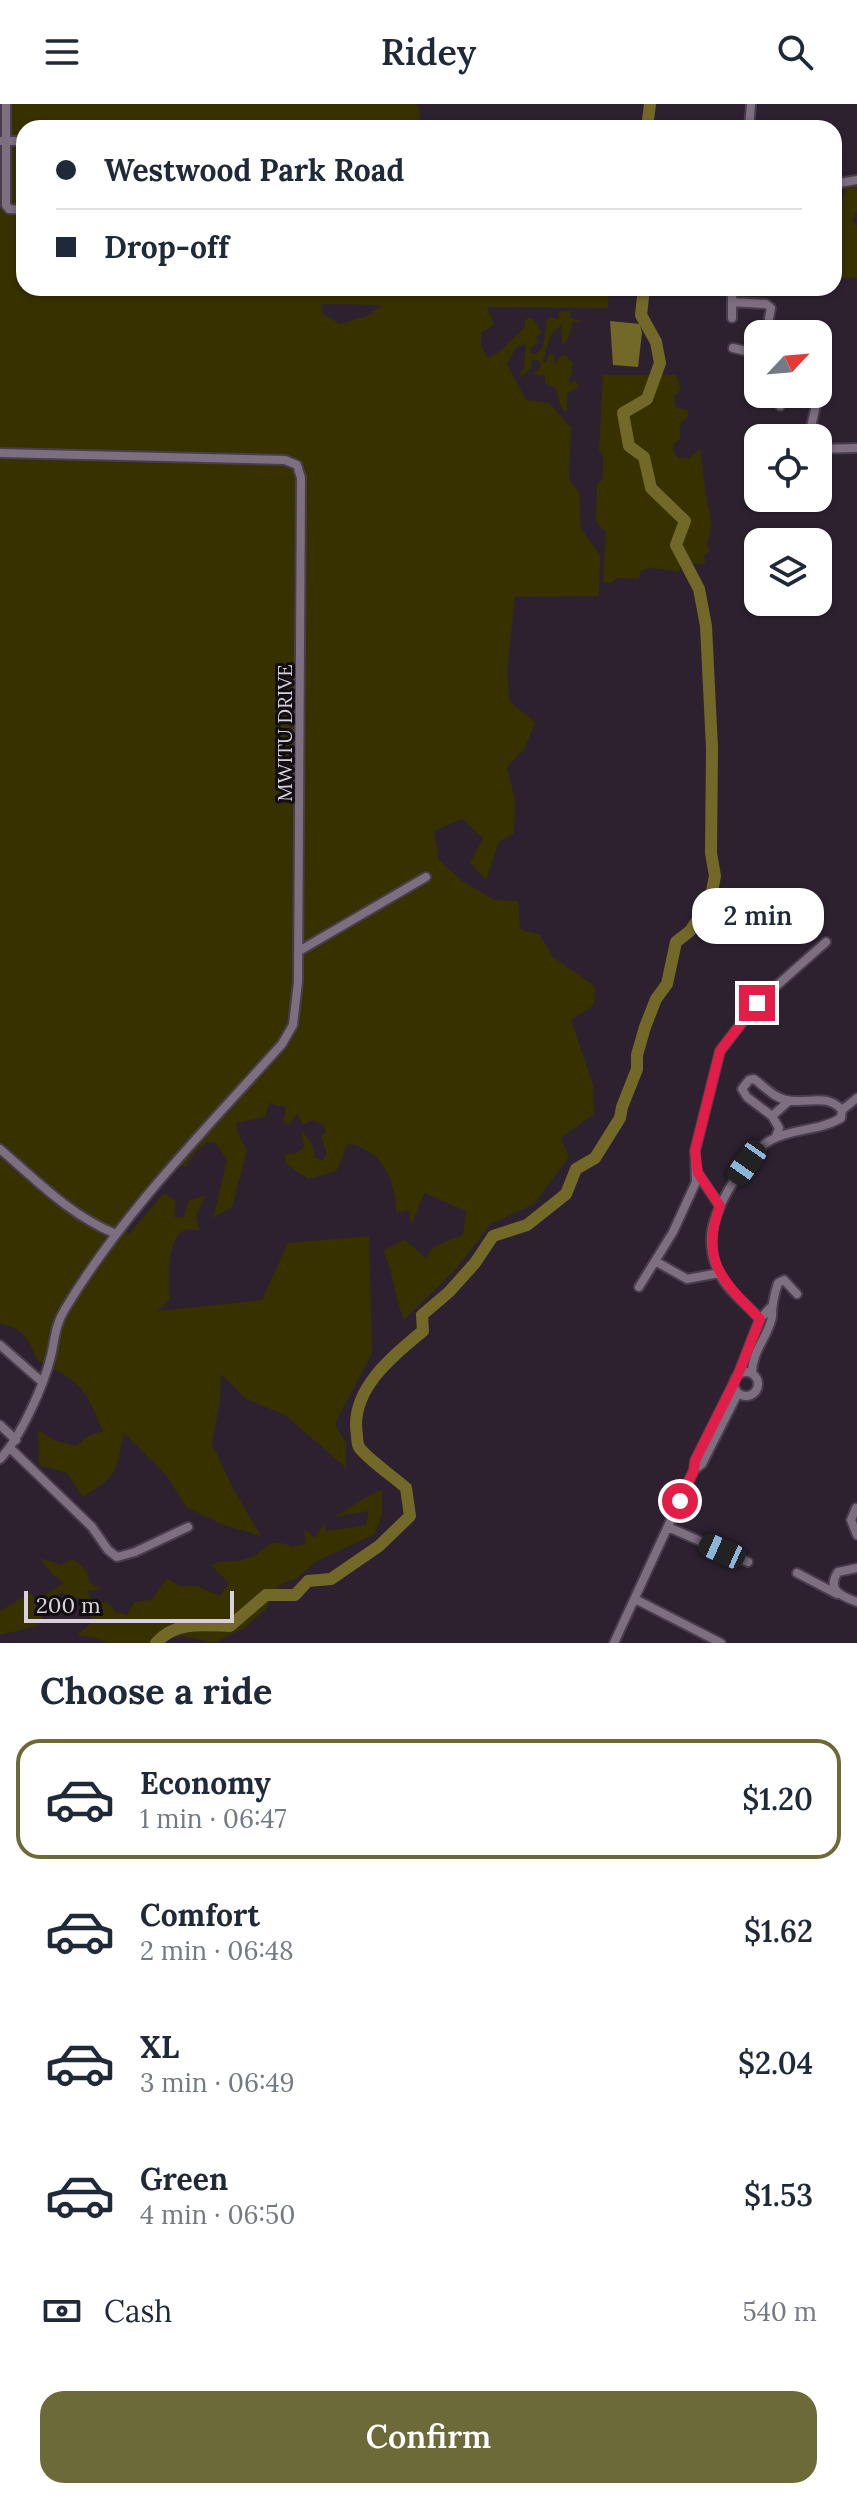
<!DOCTYPE html>
<html lang="en">
<head>
<meta charset="utf-8">
<style>
	:root { --surface:#fff; --page:#f6f6f7; --text:#1f2937; --muted:#747a83; --line:#e0e1e3; --accent:#6c6a38 }
	body { margin:0; font-family:Lora,serif; background:var(--page); color:var(--text); height:100vh; display:flex; flex-direction:column; font-size:30px; white-space:nowrap }
	* { box-sizing:border-box; margin:0 }
	p { font-size:26px; color:var(--muted) }
	.icon { flex:none; width:44px; height:44px; fill:none; stroke:currentColor; stroke-width:2; stroke-linecap:round; stroke-linejoin:round }
	.map { position:relative; height:1539px; overflow:hidden }
	.side { display:flex; flex-direction:column; background:var(--surface); flex:1 }
	.side>* { flex:none }
	.guide { position:absolute; left:16px; top:16px; width:826px; height:176px; border-radius:24px; box-shadow:0 2px 6px #0004; display:grid; align-content:center; height:176px; padding:0 40px; background:var(--surface) }
	.needle { width:52px; rotate:64deg }
	.controls { position:absolute; left:744px; top:216px; display:grid; gap:16px }
	.controls a { display:grid; place-items:center; width:88px; height:88px; border-radius:16px; background:var(--surface); box-shadow:0 2px 6px #0004; font-size:40px }
	.scale { position:absolute; left:24px; bottom:20px; width:210px; box-sizing:border-box; padding-left:8px; border:4px solid #d8d0da; border-top:0; font-size:22px; line-height:28px; white-space:nowrap; color:#d8d0da; -webkit-text-stroke:6px #120d13; paint-order:stroke }
	.end { position:absolute; width:36px; height:36px; margin:-18px; border:10px solid #e11d48; background:#fff; box-shadow:0 0 0 4px #fff }
	.from { border-radius:50% }
	.bubble { position:absolute; height:56px; border-radius:24px; background:var(--surface); box-shadow:0 2px 6px #0004; font-size:26px; font-weight:600; line-height:56px; text-align:center }
	.car { position:absolute; width:24px; height:48px; margin:-24px -12px; border-radius:10px; box-shadow:0 0 6px 2px #0007; background:linear-gradient(#222 24%,#8ab4d8 0 40%,#222 0 76%,#8ab4d8 0 86%,#222 0) }
	.guide b { display:flex; align-items:center; gap:28px; height:76px; font-size:30px }
	.guide b+b { border-top:2px solid var(--line) }
	.guide i { width:20px; height:20px; background:var(--text) }
	ul { padding:0; list-style:none }
	li { display:flex; align-items:center; gap:24px; height:120px; margin:0 16px 12px; padding:0 24px; border:4px solid transparent; border-radius:24px }
	li div { flex:1 }
	li b { display:block; font-size:30px }
	li em { font-style:normal; font-weight:600 }
	li.active { border-color:var(--accent) }
	li>.icon { width:72px; height:72px; stroke-width:1.5 }
	h2 { padding:0 40px; font-size:36px; line-height:96px }
	.pay { display:flex; align-items:center; gap:20px; height:88px; padding:0 40px; font-size:30px }
	.pay p { margin-inline-start:auto }
	.cta { display:flex; gap:16px; margin-top:auto; padding:16px 40px }
	.cta a { flex:1; height:92px; border-radius:24px; background:var(--accent); color:#fff; font-size:32px; font-weight:600; line-height:92px; text-align:center }
	header { display:flex; justify-content:space-between; align-items:center; height:104px; padding:0 40px; background:var(--surface); font-size:36px; font-weight:600 }
	.map>svg:first-child { display:block }
</style>
</head>
<body>
<header><svg class="icon" aria-label="menu" viewBox="0 0 24 24"><path d="M4 6h16M4 12h16M4 18h16"/></svg>Ridey<svg class="icon" aria-label="search" viewBox="0 0 24 24"><circle cx="10" cy="10" r="6"/><path d="M15 15l6 6"/></svg></header>
<div class="map">
<svg width="857" height="1539" viewBox="0 0 857 1539">
	<rect width="100%" height="100%" fill="#2d2130"/>
	<!-- green -->
	<path fill="#373100" fill-rule="evenodd" d="M0 0H415L419 2 421 24H24V184H608V204L487 203 494 221 481 229V243L488 254 499 248 525 223V216L529 214 534 216 542 229 536 233 539 239H536L530 245 531 249 536 250 543 243 547 216 551 213 558 215 559 208 571 207 570 214 584 218H573L568 235 562 241 561 221 550 232 543 257 546 259 549 250H554L555 262 559 254 565 251 573 259 569 280 575 276 579 282 567 290V309L561 303 556 285 545 279V271L541 272 532 269 539 266 541 260 538 256H531L532 262 522 273 519 270 524 264 526 239 516 244 507 260 526 296 549 299 571 323 569 376 579 387 581 425 600 451 599 492 515 493 507 569 510 598 535 618 525 644 507 663 515 696 514 729 499 738 486 776 470 759 483 734 462 715 434 727 439 756 461 776 494 796 518 797 520 825 540 831 553 853 595 882 594 901 571 916 593 981 594 1010 561 1034 569 1053 534 1100 491 1120 455 1166 404 1216C394 1193 394 1169 383 1146L405 1136 426 1154 433 1143 463 1131 466 1107 424 1089 411 1122 409 1106 396 1109C397 1078 381 1044 348 1040 342 1049 342 1058 336 1067L308 1075 286 1060 285 1050H294L304 1043 301 1026 312 1039 315 1054 322 1056 327 1050 321 1032 326 1029 324 1022 314 1016 303 1021 297 1009 289 1021 283 1018 286 1003 269 999 265 1013 236 1019 238 1030 247 1046 232 1103 213 1114 227 1056 216 1039 207 1038 197 1046 186 1062 163 1063 119 1117 129 1130 164 1089 176 1097 174 1113H184L189 1096 206 1092 196 1111 199 1126C194 1126 189 1125 185 1126 166 1132 169 1180 170 1196L157 1207 262 1196 288 1139 369 1132 372 1249 335 1320 346 1339V1364L285 1311 246 1295 221 1270 220 1296 212 1340 233 1384 261 1432 221 1420 186 1403 166 1371 124 1329C114 1370 121 1369 83 1393L67 1369 39 1361 38 1326 54 1336 76 1342 88 1332 103 1327C84 1282 82 1279 37 1256 30 1236 23 1224 0 1220ZM322 200 382 201H383L367 212 340 220 323 210Z
		M857 69V107L852 116 857 122V174L834 173C834 137 838 106 850 72Z
		M603 271H676L681 285 674 292 675 303 688 306V313L680 320V335L673 341 674 349 679 354H689L700 345C702 358 703 371 705 383 708 409 715 413 707 440L710 447 704 451 705 460 680 459 679 468 652 464 640 467 639 475 616 474 611 479H603L606 428 596 418 597 380 603 374V353L599 346Z
		M382 1386V1410L375 1430 317 1457 296 1475 278 1482 265 1506 246 1523 214 1539 183 1532 147 1535 155 1539H108L95 1534 77 1531 93 1517 81 1495 61 1488 47 1502 37 1522 0 1531V1507L30 1489 37 1496 64 1479 52 1470 40 1454 61 1461 73 1455 87 1467 89 1478 101 1485 87 1487 93 1499 107 1498 116 1508 127 1511 134 1498 151 1496 167 1474 179 1482H197L220 1492 229 1479 211 1461C225 1455 229 1459 242 1456 264 1453 266 1429 292 1443L306 1440 304 1425 315 1434 324 1419 326 1427 366 1421 369 1407 333 1413C350 1405 364 1392 382 1386Z"/>
	<!-- water -->
	<path fill="#726928" d="M610 217 640 220 642 229 638 263 613 261Z"/>
	<g fill="none" stroke-linecap="round" stroke-linejoin="round">
		<!-- river -->
		<path stroke="#726928" stroke-width="12" d="M647 24 650 0
			M156 1539C175 1517 203 1521 230 1522L266 1491H295L308 1477 331 1475 379 1442 410 1412 406 1384C395 1374 366 1354 359 1343 358 1341 357 1334 357 1331 349 1287 392 1252 423 1227L422 1211 449 1188 475 1159 493 1132 527 1121 566 1090 576 1065 595 1054 620 1014 622 1003 637 965V951L645 923 656 895 667 880 676 838 690 827 710 797 715 772 711 749 712 644 706 522 699 485 676 441 685 417 651 384 644 353 629 342 623 309 647 295 660 259 656 238 641 211 644 184"/>
		<!-- minor casing -->
		<g stroke="#483d4a" stroke-width="12">
			<path id="minor" d="M6 0V101L9 105 24 106
				M749 24 751 0
				M0 37H24
				M834 80 857 76
				M732 184V214
				M732 198 766 200 771 204 769 214
				M733 244 758 250
				M779 290 780 302
				M809 332 824 265
				M818 345 857 344
				M0 349 285 356 297 361 301 374 298 878 293 921 282 940C206 1025 124 1107 65 1205 55 1221 55 1235 51 1252 44 1281 21 1333 0 1355
				M299 847 426 773
				M842 1006 857 994
				M772 1012 779 1024 776 1033
				M0 1045C36 1076 71 1112 116 1130
				M698 1070 720 1102
				M655 1157 687 1175 719 1169
				M639 1183 673 1128 696 1078 695 1047 720 947 757 899 826 838
				M760 1215C747 1201 728 1187 719 1169 712 1156 709 1136 713 1121 720 1096 748 1048 771 1036 793 1024 820 1027 841 1014L842 1006C825 988 807 1001 786 996 773 993 765 983 754 975L749 976 742 985 747 993 772 1012 789 997
				M0 1241 41 1277
				M734 1280a12 12 0 1 1 24 0a12 12 0 1 1-24 0Z
				M752 1269C752 1246 770 1230 772 1212 772 1200 774 1191 778 1179L784 1176 797 1190
				M738 1271 760 1215 770 1204
				M0 1321 16 1336
				M10 1344 92 1423 108 1446 117 1453 135 1448 188 1423
				M694 1366 702 1360 738 1289
				M856 1404 851 1416 857 1431
				M668 1423 748 1458
				M857 1464 838 1468C826 1486 841 1492 857 1498
				M797 1469 837 1490
				M635 1495 721 1539
				M614 1539 694 1366 695 1357 734 1279"/>
		</g>
		<!-- minor -->
		<use href="#minor" stroke="#7d6e80" stroke-width="8"/>
	</g>
	<g fill="none" stroke-linecap="round" stroke-linejoin="round">
		<!-- route -->
		<path stroke="#e11d48" stroke-width="10" d="M680 1397 694 1366 695 1357 738 1271 760 1215C724 1178 699 1157 720 1102L698 1069 695 1047 720 947 757 899"/>
	</g>
	<g text-anchor="middle" dominant-baseline="central" stroke-width="6" stroke-linejoin="round" paint-order="stroke">
		<!-- street labels -->
		<g font-size="20" fill="#d8d0da" stroke="#120d13">
			<text transform="translate(284 629) rotate(-90)">MWITU DRIVE</text>
		</g>
	</g>
</svg>
<div class="controls">
<a><svg class="needle" viewBox="-14 -14 28 28"><path d="M0-13l5 13h-10z" fill="#e53935"/><path d="M0 13l5-13h-10z" fill="#747a83"/></svg></a>
<a><svg class="icon" aria-label="locate" viewBox="0 0 24 24"><circle cx="12" cy="12" r="6"/><path d="M12 2v4M12 18v4M2 12h4M18 12h4"/></svg></a>
<a><svg class="icon" aria-label="layers" viewBox="0 0 24 24"><path d="M12 4l9 5-9 5-9-5zM3 14l9 5 9-5"/></svg></a>
</div>
<div class="scale">200 m</div>
<i class="end from" style="left:680px;top:1397px"></i>
<i class="end" style="left:757px;top:899px"></i>
<div class="bubble" style="left:692px;top:784px;width:132px">2 min</div>
<i class="car" style="left:747px;top:1059px;rotate:215deg"></i>
<i class="car" style="left:722px;top:1447px;rotate:294deg"></i>
<div class="guide">
<b><i class="from"></i>Westwood Park Road</b>
<b><i></i>Drop-off</b>
</div>
</div>
<section class="side">
<h2>Choose a ride</h2>
<ul>
<li class="active"><svg class="icon" aria-label="car" viewBox="0 0 24 24"><path d="M5 17H2v-5l4-1 3-4h7l3 4 3 1v5h-3M9 17h6M6 11h13"/><circle cx="7" cy="17" r="2"/><circle cx="17" cy="17" r="2"/></svg><div><b>Economy</b><p>1 min · 06:47</p></div><em>$1.20</em></li>
<li><svg class="icon" aria-label="car" viewBox="0 0 24 24"><path d="M5 17H2v-5l4-1 3-4h7l3 4 3 1v5h-3M9 17h6M6 11h13"/><circle cx="7" cy="17" r="2"/><circle cx="17" cy="17" r="2"/></svg><div><b>Comfort</b><p>2 min · 06:48</p></div><em>$1.62</em></li>
<li><svg class="icon" aria-label="car" viewBox="0 0 24 24"><path d="M5 17H2v-5l4-1 3-4h7l3 4 3 1v5h-3M9 17h6M6 11h13"/><circle cx="7" cy="17" r="2"/><circle cx="17" cy="17" r="2"/></svg><div><b>XL</b><p>3 min · 06:49</p></div><em>$2.04</em></li>
<li><svg class="icon" aria-label="car" viewBox="0 0 24 24"><path d="M5 17H2v-5l4-1 3-4h7l3 4 3 1v5h-3M9 17h6M6 11h13"/><circle cx="7" cy="17" r="2"/><circle cx="17" cy="17" r="2"/></svg><div><b>Green</b><p>4 min · 06:50</p></div><em>$1.53</em></li>
</ul>
<div class="pay"><svg class="icon" aria-label="cash" viewBox="0 0 24 24"><path d="M3 7h18v10H3z"/><circle cx="12" cy="12" r="2"/></svg>Cash<p>540 m</p></div>
<div class="cta"><a>Confirm</a></div>
</section>
</body>
</html>
